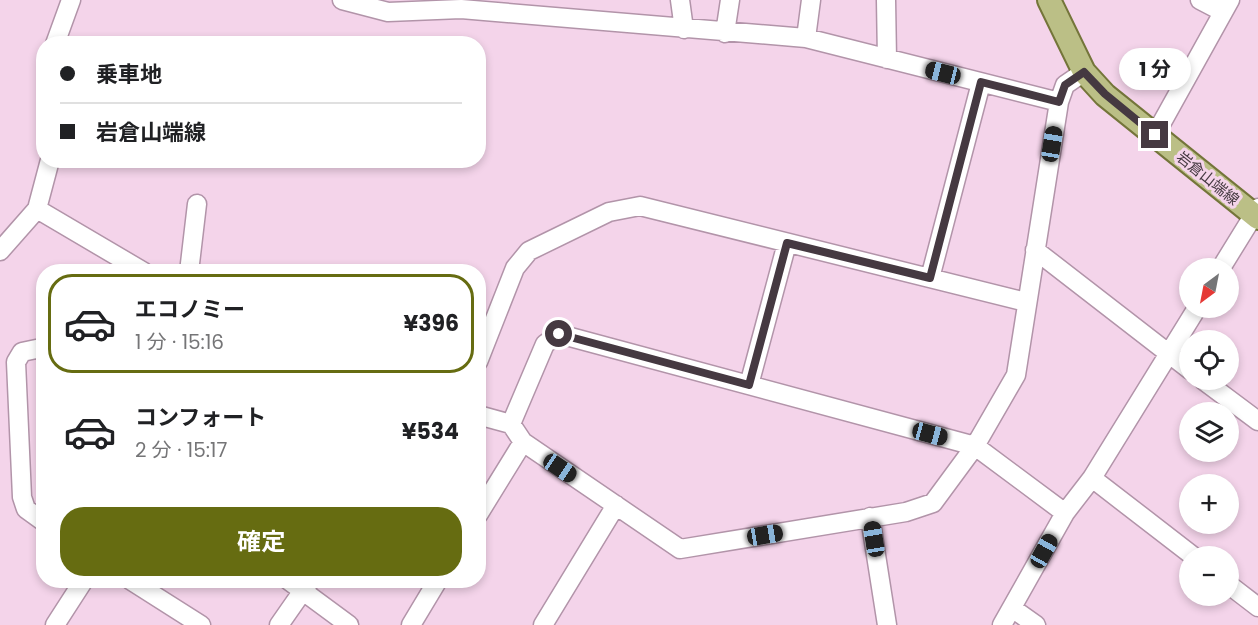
<!DOCTYPE html>
<html lang="ja">
<head>
<meta charset="utf-8">
<style>
	:root { --surface:#fff; --page:#f6f6f6; --text:#202124; --muted:#757577; --line:#e0e0e0; --accent:#666c11 }
	body { margin:0; font-family:Poppins,"Noto Sans JP",sans-serif; background:var(--page); color:var(--text); height:100vh; display:flex; flex-direction:column; font-size:22px; white-space:nowrap }
	* { box-sizing:border-box; margin:0 }
	p { font-size:20px; color:var(--muted) }
	.icon { flex:none; width:33px; height:33px; fill:none; stroke:currentColor; stroke-width:2; stroke-linecap:round; stroke-linejoin:round }
	.map { position:relative; flex:1; overflow:hidden }
	.sheet { position:absolute; left:36px; top:264px; width:450px; height:324px; display:flex; flex-direction:column; background:var(--surface); border-radius:24px; box-shadow:0 3px 9px #0003 }
	.sheet>* { flex:none }
	.banner { position:absolute; left:36px; top:36px; width:450px; height:132px; border-radius:24px; box-shadow:0 3px 9px #0003; display:grid; align-content:center; height:132px; padding:0 24px; background:var(--surface) }
	.needle { width:39px; rotate:212deg }
	.fabs { position:absolute; left:1179px; top:258px; display:grid; gap:12px }
	.fabs a { display:grid; place-items:center; width:60px; height:60px; border-radius:50%; background:var(--surface); box-shadow:0 3px 9px #0003; font-size:30px }
	.end { position:absolute; width:27px; height:27px; margin:-14px; border:8px solid #453941; background:#fff; box-shadow:0 0 0 3px #fff }
	.from { border-radius:50% }
	.bubble { position:absolute; height:42px; border-radius:21px; background:var(--surface); box-shadow:0 3px 9px #0003; font-size:20px; font-weight:700; line-height:42px; text-align:center }
	.car { position:absolute; width:18px; height:36px; margin:-18px -9px; border-radius:8px; box-shadow:0 0 4px 2px #0007; background:linear-gradient(#222 24%,#8ab4d8 0 40%,#222 0 76%,#8ab4d8 0 86%,#222 0) }
	.banner b { display:flex; align-items:center; gap:21px; height:57px; font-size:22px }
	.banner b+b { border-top:2px solid var(--line) }
	.banner i { width:15px; height:15px; background:var(--text) }
	ul { padding:10px 0 0; list-style:none }
	li { display:flex; align-items:center; gap:18px; height:99px; margin:0 12px 9px; padding:0 12px; border:3px solid transparent; border-radius:24px }
	li div { flex:1 }
	li b { display:block; font-size:22px }
	li em { font-style:normal; font-weight:700 }
	li.selected { border-color:var(--accent) }
	li>.icon { width:54px; height:54px; stroke-width:1.5 }
	.cta { display:flex; gap:12px; margin-top:auto; padding:12px 24px }
	.cta a { flex:1; height:69px; border-radius:24px; background:var(--accent); color:#fff; font-size:24px; font-weight:700; line-height:69px; text-align:center }
	.map>svg:first-child { display:block }
</style>
</head>
<body>
<div class="map">
<svg width="1258" height="625" viewBox="0 0 1258 625">
	<rect width="100%" height="100%" fill="#f4d4ea"/>
	<!-- green -->
	<path fill="#babf9e" d="M40 436 43 438V498L42 494Z"/>
	<g fill="none" stroke-linecap="round" stroke-linejoin="round">
		<!-- minor casing -->
		<g stroke="#b294a9" stroke-width="21">
			<path id="minor" d="M342 0 388 12 461 9 806 38 1059 102
				M680 0 684 29
				M886 0 887 59
				M1200 0 1223 12
				M725 33 730 0
				M806 38 811 0
				M55 44 71 0
				M1155 135 1230 0
				M37 209 144 272
				M1035 250 1190 370
				M0 251 37 209 50 160
				M1221 268 1258 208
				M189 272 197 204
				M930 278 981 83
				M44 350 41 348 22 352 16 362 22 497 26 509 44 522
				M478 362 515 268 529 251 609 212 640 206 1026 302
				M1203 380 1258 421
				M749 385 787 243
				M478 415 511 424 523 442 680 549 906 512 933 503 975 446 1016 375 1059 102 1065 85 1084 72
				M511 424 545 344 559 334 975 446 1065 513
				M1092 478 1193 556
				M478 515 523 442
				M870 517 887 625
				M130 580 201 625
				M288 580 349 625
				M1228 584 1258 607
				M1012 608 1036 625
				M55 625 84 580
				M279 625 309 582
				M411 625 438 580
				M543 625 616 505
				M1002 625 1065 513 1092 478 1197 308"/>
		</g>
		<!-- major casing -->
		<g stroke="#74753a" stroke-width="26">
			<path id="major" d="M1049 0 1084 72 1105 95 1258 218"/>
		</g>
		<!-- minor -->
		<use href="#minor" stroke="#fff" stroke-width="18"/>
		<!-- major -->
		<use href="#major" stroke="#bbbf86" stroke-width="22"/>
	</g>
	<g fill="none" stroke-linecap="round" stroke-linejoin="round">
		<!-- route -->
		<path stroke="#453941" stroke-width="8" d="M559 334 749 385 787 243 930 278 981 82 1059 102 1065 85 1084 72 1105 94 1155 135"/>
	</g>
	<g text-anchor="middle" dominant-baseline="central" stroke-width="6" stroke-linejoin="round" paint-order="stroke">
		<!-- street labels -->
		<g font-size="15" fill="#453941" stroke="#f4d4ea">
			<text transform="translate(1208 178) rotate(39)">岩倉山端線</text>
		</g>
	</g>
</svg>
<div class="fabs">
<a><svg class="needle" viewBox="-14 -14 28 28"><path d="M0-13l5 13h-10z" fill="#e53935"/><path d="M0 13l5-13h-10z" fill="#757577"/></svg></a>
<a><svg class="icon" aria-label="locate" viewBox="0 0 24 24"><circle cx="12" cy="12" r="6"/><path d="M12 2v4M12 18v4M2 12h4M18 12h4"/></svg></a>
<a><svg class="icon" aria-label="layers" viewBox="0 0 24 24"><path d="M12 4l9 5-9 5-9-5zM3 14l9 5 9-5"/></svg></a>
<a>+</a>
<a>−</a>
</div>
<i class="end from" style="left:559px;top:334px"></i>
<i class="end" style="left:1155px;top:135px"></i>
<div class="bubble" style="left:1119px;top:48px;width:72px">1 分</div>
<i class="car" style="left:943px;top:73px;rotate:284deg"></i>
<i class="car" style="left:1052px;top:144px;rotate:9deg"></i>
<i class="car" style="left:930px;top:434px;rotate:105deg"></i>
<i class="car" style="left:560px;top:468px;rotate:124deg"></i>
<i class="car" style="left:765px;top:535px;rotate:81deg"></i>
<i class="car" style="left:874px;top:539px;rotate:351deg"></i>
<i class="car" style="left:1044px;top:551px;rotate:29deg"></i>
<div class="banner">
<b><i class="from"></i>乗車地</b>
<b><i></i>岩倉山端線</b>
</div>
<section class="sheet">
<ul>
<li class="selected"><svg class="icon" aria-label="car" viewBox="0 0 24 24"><path d="M5 17H2v-5l4-1 3-4h7l3 4 3 1v5h-3M9 17h6M6 11h13"/><circle cx="7" cy="17" r="2"/><circle cx="17" cy="17" r="2"/></svg><div><b>エコノミー</b><p>1 分 · 15:16</p></div><em>¥396</em></li>
<li><svg class="icon" aria-label="car" viewBox="0 0 24 24"><path d="M5 17H2v-5l4-1 3-4h7l3 4 3 1v5h-3M9 17h6M6 11h13"/><circle cx="7" cy="17" r="2"/><circle cx="17" cy="17" r="2"/></svg><div><b>コンフォート</b><p>2 分 · 15:17</p></div><em>¥534</em></li>
</ul>
<div class="cta"><a>確定</a></div>
</section>
</div>
</body>
</html>
